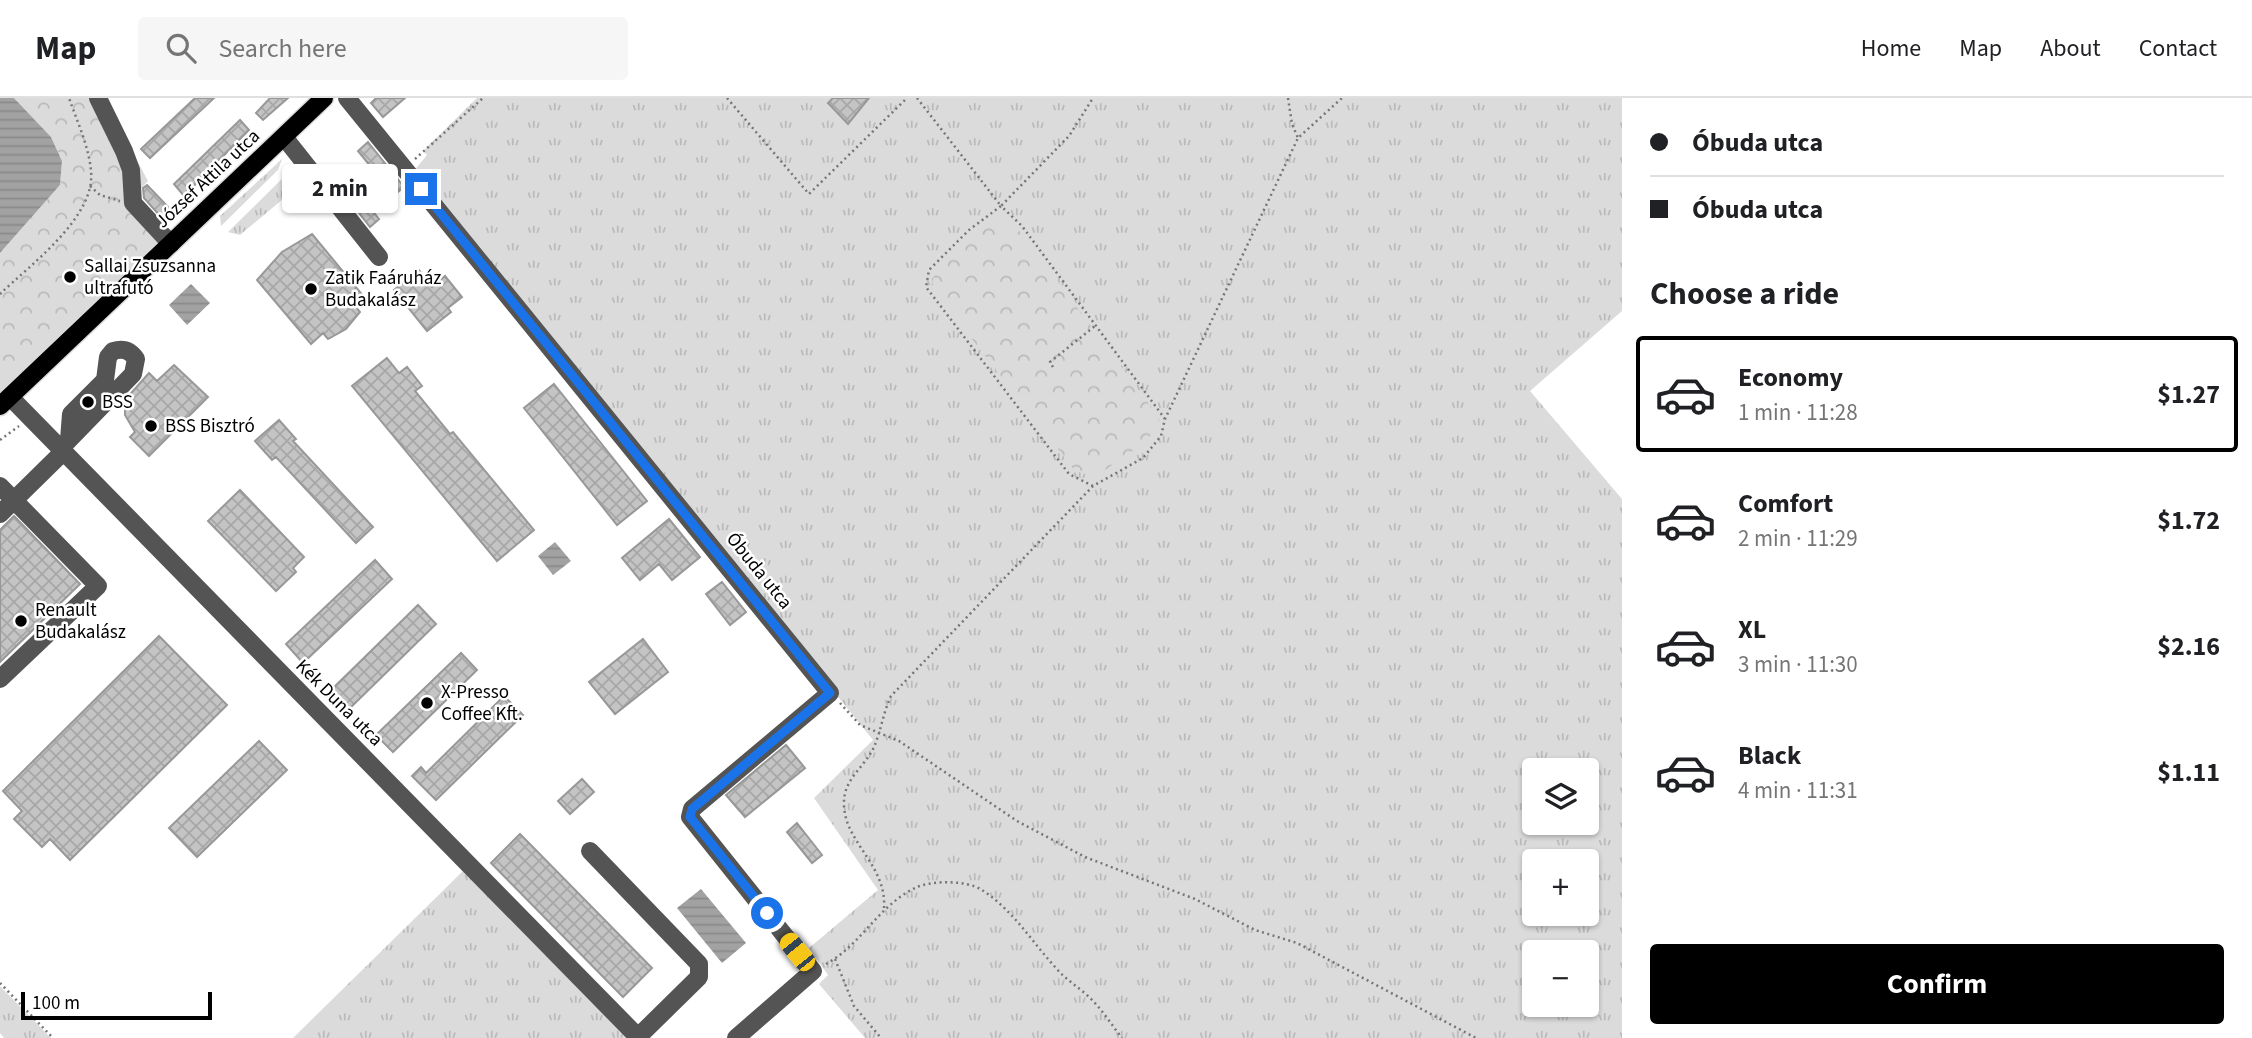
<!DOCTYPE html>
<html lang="en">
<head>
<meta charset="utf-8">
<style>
	:root { --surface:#fff; --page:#f6f6f6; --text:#202124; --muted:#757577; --line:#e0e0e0; --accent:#000 }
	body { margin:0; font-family:"Source Sans 3",sans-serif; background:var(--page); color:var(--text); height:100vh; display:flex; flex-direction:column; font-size:26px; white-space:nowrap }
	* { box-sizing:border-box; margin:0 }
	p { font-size:23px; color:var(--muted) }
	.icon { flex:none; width:38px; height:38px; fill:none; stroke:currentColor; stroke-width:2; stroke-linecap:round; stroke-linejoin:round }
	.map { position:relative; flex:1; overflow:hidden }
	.sheet { display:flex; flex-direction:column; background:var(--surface); width:630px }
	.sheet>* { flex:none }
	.banner { display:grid; align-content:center; height:154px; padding:0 28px; background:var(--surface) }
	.fabs { position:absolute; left:1522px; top:660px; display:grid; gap:14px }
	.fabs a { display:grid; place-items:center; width:77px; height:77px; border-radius:7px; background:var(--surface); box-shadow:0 2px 5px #0004; font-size:35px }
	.scale { position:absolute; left:21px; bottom:18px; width:191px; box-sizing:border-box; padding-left:7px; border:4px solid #000; border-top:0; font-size:19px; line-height:24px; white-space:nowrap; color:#000; -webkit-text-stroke:5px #fff; paint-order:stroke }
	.end { position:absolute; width:32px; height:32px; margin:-16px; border:9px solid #1a73e8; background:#fff; box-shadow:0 0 0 4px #fff }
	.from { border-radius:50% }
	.bubble { position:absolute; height:49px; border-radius:7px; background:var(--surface); box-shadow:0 2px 5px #0004; font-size:23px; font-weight:700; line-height:49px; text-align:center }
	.car { position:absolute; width:21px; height:42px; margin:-21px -10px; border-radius:9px; box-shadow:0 0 5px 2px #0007; background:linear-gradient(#f5c518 24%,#345 0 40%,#f5c518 0 76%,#345 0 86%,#f5c518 0) }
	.banner b { display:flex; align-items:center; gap:24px; height:66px; font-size:26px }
	.banner b+b { border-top:2px solid var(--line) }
	.banner i { width:18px; height:18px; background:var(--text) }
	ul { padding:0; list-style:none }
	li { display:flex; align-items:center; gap:21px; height:116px; margin:0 14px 10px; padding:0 14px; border:4px solid transparent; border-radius:7px }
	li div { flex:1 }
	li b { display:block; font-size:26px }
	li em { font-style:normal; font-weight:700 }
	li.selected { border-color:var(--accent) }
	li>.icon { width:63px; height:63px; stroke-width:1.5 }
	h2 { padding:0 28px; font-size:32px; line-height:84px }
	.cta { display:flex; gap:14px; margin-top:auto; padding:14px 28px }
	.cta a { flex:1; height:80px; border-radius:7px; background:var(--accent); color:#fff; font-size:28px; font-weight:700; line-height:80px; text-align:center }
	header { display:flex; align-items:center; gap:42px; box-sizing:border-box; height:98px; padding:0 35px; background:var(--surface); border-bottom:2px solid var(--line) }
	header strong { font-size:33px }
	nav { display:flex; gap:38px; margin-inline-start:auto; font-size:24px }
	.search { width:490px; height:63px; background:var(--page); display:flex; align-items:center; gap:18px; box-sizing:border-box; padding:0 24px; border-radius:7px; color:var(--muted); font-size:26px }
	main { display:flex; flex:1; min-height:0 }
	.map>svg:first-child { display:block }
</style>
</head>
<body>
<header>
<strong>Map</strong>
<div class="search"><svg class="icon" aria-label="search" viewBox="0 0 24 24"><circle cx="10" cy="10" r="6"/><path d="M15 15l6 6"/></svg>Search here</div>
<nav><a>Home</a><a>Map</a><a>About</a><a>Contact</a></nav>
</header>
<main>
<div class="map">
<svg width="1622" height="940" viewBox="0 0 1622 940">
	<defs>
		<pattern id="grass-tufts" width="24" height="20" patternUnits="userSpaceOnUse" patternTransform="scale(1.75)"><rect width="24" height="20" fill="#dbdbdb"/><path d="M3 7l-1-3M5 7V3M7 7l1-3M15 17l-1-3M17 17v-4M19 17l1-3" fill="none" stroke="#bababa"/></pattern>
		<pattern id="forest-crowns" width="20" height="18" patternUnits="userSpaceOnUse" patternTransform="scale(1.75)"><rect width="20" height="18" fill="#dbdbdb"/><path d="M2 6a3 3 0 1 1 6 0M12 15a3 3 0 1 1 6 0" fill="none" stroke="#bababa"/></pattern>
		<pattern id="water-rules" width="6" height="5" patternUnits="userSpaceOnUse" patternTransform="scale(1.75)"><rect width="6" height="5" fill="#a2a2a2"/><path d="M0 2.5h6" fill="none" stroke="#8a8a8a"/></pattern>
		<pattern id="building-cross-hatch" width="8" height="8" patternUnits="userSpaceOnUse" patternTransform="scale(1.75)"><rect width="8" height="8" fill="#c4c4c4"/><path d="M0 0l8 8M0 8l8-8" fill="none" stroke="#a7a7a7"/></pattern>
	</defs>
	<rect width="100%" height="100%" fill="#fff"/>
	<!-- grass -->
	<path fill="url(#grass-tufts)" fill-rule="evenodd" d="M477 0H1622V213L1530 293 1622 401V940H865L819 886 828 877 809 850 878 792 814 700 873 642 413 74 427 57 423 53ZM1535 672H1587V724H1535ZM1535 763H1587V816H1535ZM1535 854H1587V906H1535Z
		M282 61 278 72 221 128 220 118Z
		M295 68 310 91 296 104 289 96 240 137 228 134Z
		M463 773 636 940H293Z
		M0 888 51 940H4L0 935Z"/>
	<!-- forest -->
	<path fill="url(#forest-crowns)" d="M14 0H104L148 83 134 97 169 137 0 294V155L60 87 62 63 51 39Z
		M996 126 1021 134 1160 321 1147 343 1095 379 1075 373 936 195 932 184 935 175 975 135Z"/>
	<!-- water -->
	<path fill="url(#water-rules)" d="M0 0H14L51 39 62 63 60 87 0 155Z
		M191 186 210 205 187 227 169 207Z
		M555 444 571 463 553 477 538 458Z
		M701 791 746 845 722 865 677 810Z"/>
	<!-- building -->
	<path fill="url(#building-cross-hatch)" stroke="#989898" stroke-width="2" d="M195 0H214L150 60 141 51Z
		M270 0H288L263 22 256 15Z
		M376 0H405L383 19 371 5Z
		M833 0H869L848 26 828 5Z
		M240 22 249 32 184 98 174 86Z
		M368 44 404 89 394 97 358 53Z
		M147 87 171 112 162 120 144 100 143 90Z
		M362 99 379 121 370 129 352 106Z
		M312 136 365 200 355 208 360 214 346 231 328 241 323 235 311 246 257 182 282 154Z
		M419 172 432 189 445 178 462 199 448 210 451 214 427 233 394 192Z
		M387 260 399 275 407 269 422 288 415 293 450 336 453 334 534 432 497 463 352 288Z
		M174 267 208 299 149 358 130 339 135 334 125 317V302L149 275 157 283Z
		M554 286 647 403 617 427 524 310Z
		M279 322 296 341 293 343 373 429 356 445 276 359 272 362 255 343Z
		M240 392 304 459 293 470 296 474 276 493 208 423Z
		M14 418 80 486 0 564V432Z
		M669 421 700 459 672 482 659 466 640 482 622 460Z
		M375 462 392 481 303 565 286 546Z
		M722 484 746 514 730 527 706 496Z
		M418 507 436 526 349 611 331 592Z
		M159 538 227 607 70 762 50 741 42 749 14 721 22 713 3 693Z
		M643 541 668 574 615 616 589 584Z
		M461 555 477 572 393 654 376 637Z
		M504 598 523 617 436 702 412 678 421 669 426 675Z
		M259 643 287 672 197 759 169 730Z
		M786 647 805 670 745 719 726 697Z
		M582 681 594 694 570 716 558 703Z
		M797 725 822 757 812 765 787 734Z
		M520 736 652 870 623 899 491 765Z"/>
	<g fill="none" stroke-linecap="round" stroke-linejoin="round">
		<!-- major casing -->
		<g stroke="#dbdbdb" stroke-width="21">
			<path id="major" d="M0 308 324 0"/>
		</g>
		<!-- path -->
		<path stroke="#767676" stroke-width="2.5" stroke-dasharray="2 3.5" stroke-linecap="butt" d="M727 0 809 96 907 0
			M917 0 1001 108 1069 38 1093 0
			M1288 0 1292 26 1298 40
			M415 61 483 0
			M90 88 100 97 120 103
			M0 196C30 167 96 119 91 73 89 49 77 23 69 0
			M1053 269 1050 264 1095 228
			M0 342 19 328
			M1093 388 1069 376 926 189 929 172 969 132 1001 108 1022 128 1165 321
			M840 605 860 627 899 643 1017 723 1085 759 1195 801 1255 832 1297 845 1476 940
			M884 810C887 767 844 744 844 706 843 681 865 669 874 649 881 633 883 615 891 598L1093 388 1143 360 1161 338 1165 321 1298 40 1342 0
			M835 861 854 908 881 940
			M826 866C861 847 878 808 915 790 931 782 967 782 982 792 1013 812 1032 844 1056 870 1065 881 1077 888 1088 898 1101 910 1111 926 1122 940
			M0 885 53 940"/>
		<!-- minor -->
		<path stroke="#545454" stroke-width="18" d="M98 0 124 53 131 72 133 105 171 146
			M347 0 830 595 692 711 690 719 813 873 736 940
			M284 39 379 159
			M10 299 639 940
			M60 351 133 276 136 261C130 252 123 250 113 253L108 259 105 282 71 316 69 342
			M0 388 98 488 0 581
			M0 416 63 354
			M590 753 699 866V879L638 939"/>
		<!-- major -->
		<use href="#major" stroke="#000" stroke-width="18"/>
	</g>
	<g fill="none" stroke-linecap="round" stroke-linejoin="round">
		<!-- route -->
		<path stroke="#1a73e8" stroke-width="9" d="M421 91 830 595 692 711 690 719 767 815"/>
	</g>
	<!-- markers -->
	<g fill="#000" stroke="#fff" stroke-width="2.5">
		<circle cx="70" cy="179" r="7"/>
		<circle cx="311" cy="191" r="7"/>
		<circle cx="88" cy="304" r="7"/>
		<circle cx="151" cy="328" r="7"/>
		<circle cx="21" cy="523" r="7"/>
		<circle cx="427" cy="605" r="7"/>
	</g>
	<g text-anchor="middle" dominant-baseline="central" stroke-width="5" stroke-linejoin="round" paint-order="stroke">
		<!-- street labels -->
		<g font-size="19" fill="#000" stroke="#fff">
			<text transform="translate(208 81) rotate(-43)">József Attila utca</text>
			<text transform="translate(759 473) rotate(51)">Óbuda utca</text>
			<text transform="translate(339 605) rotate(45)">Kék Duna utca</text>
		</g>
		<!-- poi labels -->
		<g font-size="19" fill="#000" stroke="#fff" text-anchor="start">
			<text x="84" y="168">Sallai Zsuzsanna<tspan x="84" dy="22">ultrafutó</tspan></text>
			<text x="325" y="180">Zatik Faáruház<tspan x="325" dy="22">Budakalász</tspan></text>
			<text x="102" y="304">BSS</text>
			<text x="165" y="328">BSS Bisztró</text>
			<text x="35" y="512">Renault<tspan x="35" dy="22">Budakalász</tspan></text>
			<text x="441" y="594">X-Presso<tspan x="441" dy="22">Coffee Kft.</tspan></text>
		</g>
	</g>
</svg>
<div class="fabs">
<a><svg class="icon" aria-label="layers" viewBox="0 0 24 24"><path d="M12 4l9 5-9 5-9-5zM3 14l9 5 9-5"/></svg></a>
<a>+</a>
<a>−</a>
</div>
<div class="scale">100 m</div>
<i class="end from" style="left:767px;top:815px"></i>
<i class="end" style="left:421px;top:91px"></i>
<div class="bubble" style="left:282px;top:66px;width:116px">2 min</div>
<i class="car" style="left:797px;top:854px;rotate:321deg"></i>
</div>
<section class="sheet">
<div class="banner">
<b><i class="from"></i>Óbuda utca</b>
<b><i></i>Óbuda utca</b>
</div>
<h2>Choose a ride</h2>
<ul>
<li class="selected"><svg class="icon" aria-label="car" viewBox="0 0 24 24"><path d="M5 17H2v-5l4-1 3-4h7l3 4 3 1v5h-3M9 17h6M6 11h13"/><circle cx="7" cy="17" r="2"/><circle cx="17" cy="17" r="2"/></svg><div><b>Economy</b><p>1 min · 11:28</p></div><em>$1.27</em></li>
<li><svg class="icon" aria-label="car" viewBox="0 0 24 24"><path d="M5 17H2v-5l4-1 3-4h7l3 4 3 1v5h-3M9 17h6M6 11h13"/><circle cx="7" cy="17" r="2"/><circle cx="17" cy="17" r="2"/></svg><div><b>Comfort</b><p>2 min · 11:29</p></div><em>$1.72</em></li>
<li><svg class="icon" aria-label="car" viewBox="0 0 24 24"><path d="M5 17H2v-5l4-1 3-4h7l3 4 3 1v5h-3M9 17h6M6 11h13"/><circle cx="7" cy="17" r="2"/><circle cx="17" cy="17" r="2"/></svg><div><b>XL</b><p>3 min · 11:30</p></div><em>$2.16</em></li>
<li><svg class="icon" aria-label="car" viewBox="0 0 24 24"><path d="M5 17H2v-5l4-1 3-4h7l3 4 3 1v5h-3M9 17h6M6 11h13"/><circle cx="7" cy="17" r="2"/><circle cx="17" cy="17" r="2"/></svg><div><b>Black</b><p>4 min · 11:31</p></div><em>$1.11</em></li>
</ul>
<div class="cta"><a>Confirm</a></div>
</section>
</main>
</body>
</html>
